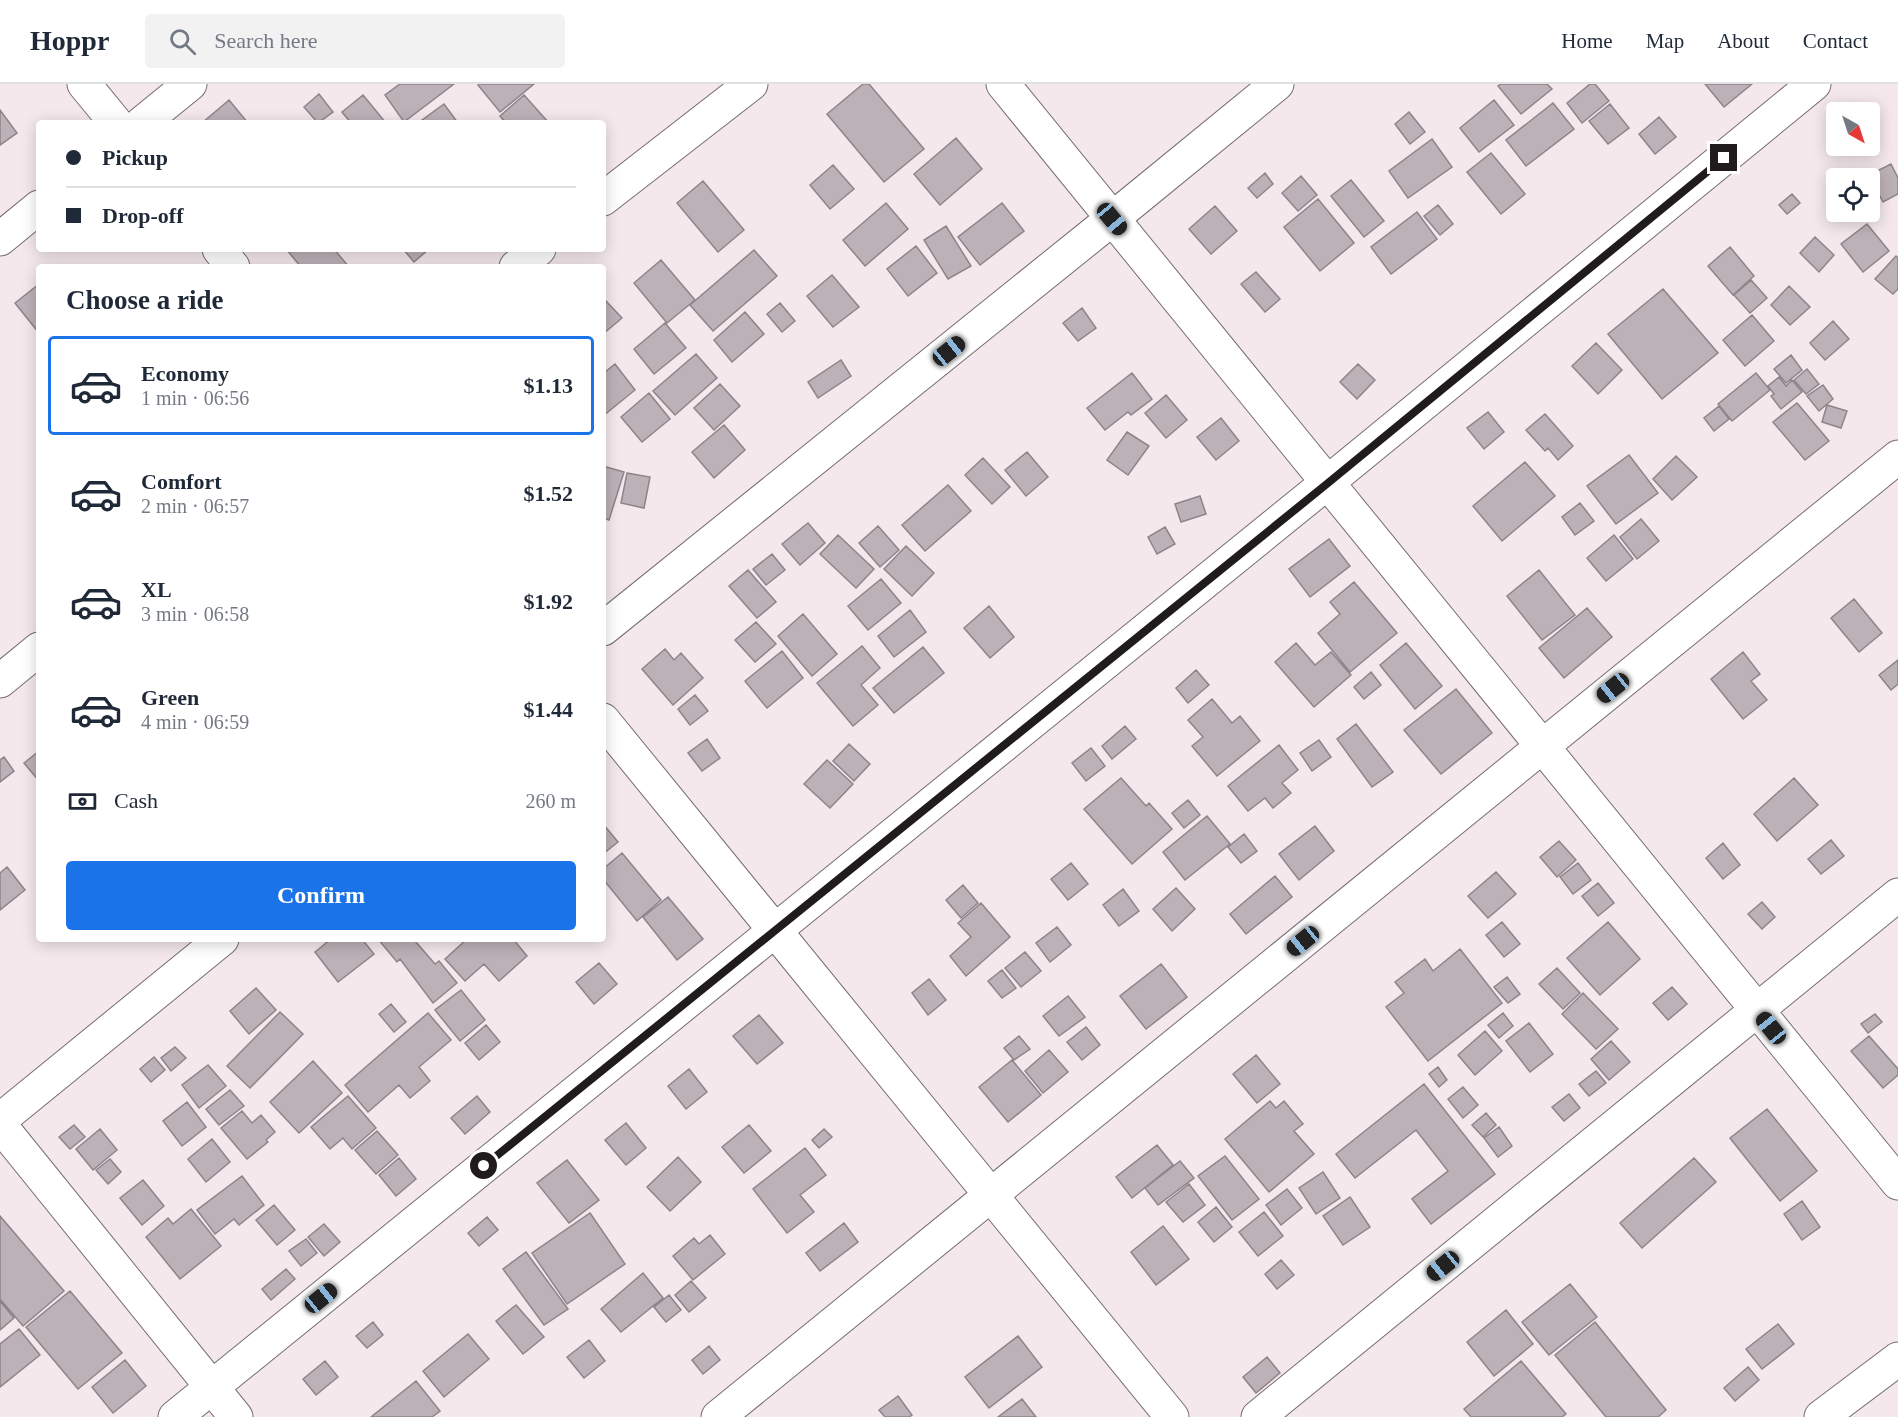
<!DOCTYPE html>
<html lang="en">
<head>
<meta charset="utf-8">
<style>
	:root { --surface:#fff; --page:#f2f2f3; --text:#1f2937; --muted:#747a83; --line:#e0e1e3; --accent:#1a73e8 }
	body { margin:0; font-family:Georgia,serif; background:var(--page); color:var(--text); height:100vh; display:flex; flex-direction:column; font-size:22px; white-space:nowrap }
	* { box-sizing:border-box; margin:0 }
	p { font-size:20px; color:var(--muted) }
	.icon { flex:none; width:33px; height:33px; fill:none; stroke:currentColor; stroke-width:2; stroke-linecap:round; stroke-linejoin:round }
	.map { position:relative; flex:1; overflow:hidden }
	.side { position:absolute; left:36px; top:180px; width:570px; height:678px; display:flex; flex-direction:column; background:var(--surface); border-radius:6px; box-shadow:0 3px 15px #0003 }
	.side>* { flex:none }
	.banner { position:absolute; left:36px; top:36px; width:570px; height:132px; border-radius:6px; box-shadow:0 3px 15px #0003; display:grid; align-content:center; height:132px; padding:0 30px; background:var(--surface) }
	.needle { width:39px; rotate:141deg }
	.fabs { position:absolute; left:1826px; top:18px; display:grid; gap:12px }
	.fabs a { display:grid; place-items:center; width:54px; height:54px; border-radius:6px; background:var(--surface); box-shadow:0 3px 15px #0003; font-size:30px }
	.end { position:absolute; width:27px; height:27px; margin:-14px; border:8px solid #201c1e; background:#fff; box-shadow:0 0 0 3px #fff }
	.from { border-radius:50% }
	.car { position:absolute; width:18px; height:36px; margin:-18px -9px; border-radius:8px; box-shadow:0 0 4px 2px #0007; background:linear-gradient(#222 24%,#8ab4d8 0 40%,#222 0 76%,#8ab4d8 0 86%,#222 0) }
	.banner b { display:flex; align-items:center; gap:21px; height:57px; font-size:22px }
	.banner b+b { border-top:2px solid var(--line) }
	.banner i { width:15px; height:15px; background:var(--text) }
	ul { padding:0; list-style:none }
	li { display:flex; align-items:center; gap:18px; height:99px; margin:0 12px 9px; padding:0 18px; border:3px solid transparent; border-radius:6px }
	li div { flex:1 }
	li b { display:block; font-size:22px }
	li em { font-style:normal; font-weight:800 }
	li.current { border-color:var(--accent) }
	li>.icon { width:54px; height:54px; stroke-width:1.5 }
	h2 { padding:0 30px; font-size:27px; line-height:72px }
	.pay { display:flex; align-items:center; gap:15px; height:66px; padding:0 30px; font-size:22px }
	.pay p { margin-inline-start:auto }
	.action { display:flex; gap:12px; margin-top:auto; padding:12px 30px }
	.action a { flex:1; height:69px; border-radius:6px; background:var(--accent); color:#fff; font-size:24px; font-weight:800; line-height:69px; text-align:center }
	header { display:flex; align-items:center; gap:36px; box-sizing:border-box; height:84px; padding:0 30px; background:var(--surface); border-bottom:2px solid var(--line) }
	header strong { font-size:28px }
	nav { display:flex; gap:33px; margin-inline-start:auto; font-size:21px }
	.search { width:420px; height:54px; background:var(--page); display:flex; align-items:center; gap:15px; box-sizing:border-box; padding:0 21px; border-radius:6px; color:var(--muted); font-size:22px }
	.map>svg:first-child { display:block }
</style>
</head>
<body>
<header>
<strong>Hoppr</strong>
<div class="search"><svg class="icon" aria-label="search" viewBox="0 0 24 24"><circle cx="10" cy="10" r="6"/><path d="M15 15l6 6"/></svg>Search here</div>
<nav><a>Home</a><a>Map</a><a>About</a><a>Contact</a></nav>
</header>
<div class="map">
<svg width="1898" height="1333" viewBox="0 0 1898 1333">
	<rect width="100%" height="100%" fill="#f4e8ed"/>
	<!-- building -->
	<path fill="#bcb1b6" stroke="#8e8489" stroke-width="1.5" d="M400 0H454L404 38 385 11Z
		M479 0H534L500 28 478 1Z
		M863 0H869L924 65 884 98 827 30Z
		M1501 0H1547L1552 5 1521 30 1498 2Z
		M1590 0H1595L1609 17 1582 39 1567 19Z
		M1705 0H1752L1724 23Z
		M319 10 333 28 318 39 304 23Z
		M363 11 386 39H351L342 28Z
		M524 11 549 39H506L500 32Z
		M229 16 248 39H202Z
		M1494 16 1514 41 1479 68 1460 44Z
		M1553 19 1574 45 1526 82 1506 56Z
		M444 20 458 39H418Z
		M1610 20 1629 44 1608 60 1589 37Z
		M0 26 17 49 0 61Z
		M1409 28 1425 48 1410 60 1395 40Z
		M1659 33 1676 53 1655 70 1639 50Z
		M956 54 982 85 940 121 914 90Z
		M1432 55 1452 83 1408 114 1389 87Z
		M1491 69 1525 110 1501 130 1467 88Z
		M1891 80 1898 94V110L1883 118 1869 91Z
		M833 81 854 105 830 125 810 101Z
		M1265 89 1273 100 1257 114 1248 104Z
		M1301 92 1317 111 1298 127 1282 109Z
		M1351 96 1384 137 1364 153 1331 112Z
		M703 97 744 146 718 168 677 119Z
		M1792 110 1800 119 1787 130 1779 121Z
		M1318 115 1354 159 1320 187 1284 143Z
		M886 119 908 145 865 182 843 156Z
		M1002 119 1024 147 980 181 958 153Z
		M1438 121 1453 140 1440 151 1424 132Z
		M1215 122 1237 147 1211 170 1189 145Z
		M1417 128 1437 155 1391 190 1371 163Z
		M1867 140 1889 167 1863 188 1841 160Z
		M946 142 971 182 948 195 924 156Z
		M1815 153 1834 171 1819 188 1800 169Z
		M916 162 937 189 908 212 887 185Z
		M1730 163 1754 192 1733 211 1708 182Z
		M286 165H334L349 183H301Z
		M403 165H429L414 178Z
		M754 166 777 192 713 247 690 221Z
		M1896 172 1898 174V205L1893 210 1875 195Z
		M661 176 695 216 667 239 634 199Z
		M1256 188 1280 215 1265 228 1241 200Z
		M832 191 859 223 833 243 807 212Z
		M1751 196 1767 214 1750 229 1734 211Z
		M39 200V249L15 219Z
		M1789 202 1810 223 1790 241 1771 221Z
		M1663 205 1718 269 1662 315 1608 250Z
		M606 217 622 234 603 250V220Z
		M780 219 795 237 782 248 767 230Z
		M1082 224 1096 244 1078 257 1063 239Z
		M745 228 764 250 732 278 714 256Z
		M1752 231 1774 257 1745 282 1723 256Z
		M1833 237 1849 255 1825 276 1810 259Z
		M665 239 686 264 654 290 634 265Z
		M1596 259 1622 286 1598 310 1572 282Z
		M696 270 717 294 675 331 653 307Z
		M1791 271 1802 286 1786 299 1774 285Z
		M841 276 851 292 818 314 808 298Z
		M615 280 635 306 603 332V285L605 288Z
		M1358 280 1375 296 1357 315 1340 298Z
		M1807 285 1819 300 1806 310 1794 296Z
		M1132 289 1152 315 1131 331 1128 328 1105 346 1087 324Z
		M1756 289 1770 306 1732 337 1718 320Z
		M1779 293 1786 302 1792 296 1802 308 1781 325 1771 312 1774 310 1768 302Z
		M720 300 740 322 714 346 694 324Z
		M1823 301 1833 315 1819 327 1807 312Z
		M649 309 670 335 642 358 621 333Z
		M1166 311 1187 336 1166 354 1145 329Z
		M1797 319 1829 357 1805 376 1773 338Z
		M1827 321 1847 327 1841 344 1822 338Z
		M1719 322 1729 335 1714 347 1704 334Z
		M1488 328 1504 348 1484 365 1467 344Z
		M1545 330 1573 362 1558 376 1548 364 1545 367 1526 346Z
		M1221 334 1239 357 1216 376 1197 353Z
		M724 341 745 366 714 394 692 368Z
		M1127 348 1149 362 1128 391 1107 376Z
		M1027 368 1048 393 1026 412 1005 386Z
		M1629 371 1658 409 1616 440 1587 402Z
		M1676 372 1697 393 1672 416 1653 395Z
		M983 374 1010 403 992 420 965 391Z
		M1525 378 1555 412 1502 457 1473 422Z
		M603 382 624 388 609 436 603 434Z
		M627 389 650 393 644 424 621 419Z
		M948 401 971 427 925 467 902 441Z
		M1200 412 1206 430 1181 438 1175 420Z
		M1580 419 1594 437 1575 451 1562 433Z
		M1641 435 1659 457 1637 475 1620 453Z
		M808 439 825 459 800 481 782 460Z
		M878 442 899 466 880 483 859 459Z
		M1165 443 1175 460 1157 470 1148 453Z
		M838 451 874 485 856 504 820 470Z
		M1614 451 1633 475 1606 497 1587 474Z
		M1329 455 1350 482 1310 513 1289 485Z
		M906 462 934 489 912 512 884 485Z
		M772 470 785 486 766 501 753 485Z
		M748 486 776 518 757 534 729 502Z
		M1539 486 1575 531 1542 556 1507 512Z
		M881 495 901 519 868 546 848 522Z
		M1354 498 1397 549 1350 588 1318 549 1340 530 1330 518Z
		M1854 515 1882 549 1859 568 1831 534Z
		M989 522 1014 553 990 574 964 544Z
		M1587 524 1612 553 1564 594 1539 564Z
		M910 526 926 548 894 573 878 552Z
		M803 530 837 570 812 592 778 552Z
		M756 538 776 560 755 578 735 556Z
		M1296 559 1315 581 1331 568 1351 591 1314 623 1275 578Z
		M1406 559 1442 602 1415 625 1380 581Z
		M862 562 880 584 861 601 878 621 853 642 817 599Z
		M923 563 944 589 894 629 873 604Z
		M665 565 674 576 681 569 703 594 673 621 642 585Z
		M782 567 803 594 767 624 745 597Z
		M1743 568 1760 590 1751 597 1767 616 1743 635 1711 595Z
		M1898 576V600L1891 606 1879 591Z
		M1196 586 1209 601 1188 619 1176 604Z
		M1371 588 1381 601 1364 615 1354 603Z
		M1456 605 1492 649 1441 690 1404 646Z
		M695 611 708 627 690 641 678 625Z
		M1212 615 1232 639 1240 632 1260 657 1217 692 1192 662 1203 653 1188 636Z
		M1356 640 1393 688 1372 703 1337 655Z
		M1125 642 1136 655 1112 675 1102 662Z
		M707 655 720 674 702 687 688 669Z
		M1319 656 1331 673 1312 687 1300 669Z
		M849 660 870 680 854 697 833 677Z
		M1279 661 1298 686 1282 699 1291 709 1273 724 1265 714 1248 727 1228 702Z
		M1091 664 1105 682 1086 697 1072 679Z
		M39 667V697L24 679Z
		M4 673 14 687 0 698V676Z
		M827 676 853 700 830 724 804 700Z
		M1121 694 1146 722 1149 719 1172 745 1132 780 1084 725Z
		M1794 694 1818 721 1777 757 1754 730Z
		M1188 716 1200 731 1184 744 1172 729Z
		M1207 732 1230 760 1185 796 1163 768Z
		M603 740 618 758 603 770Z
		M1315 742 1334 767 1299 796 1279 770Z
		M1244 750 1257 767 1241 779 1228 763Z
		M1831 756 1844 772 1821 790 1808 775Z
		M1559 757 1576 776 1557 793 1540 773Z
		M1723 759 1740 781 1723 795 1706 774Z
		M622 769 661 816 637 837 603 795V785Z
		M1071 779 1088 800 1068 816 1051 795Z
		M1578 779 1591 796 1573 810 1560 793Z
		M7 783 25 806 0 826V789Z
		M1496 788 1516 810 1488 834 1468 812Z
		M1275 792 1292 813 1246 850 1230 830Z
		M1598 799 1614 819 1598 832 1582 812Z
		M963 801 978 819 961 834 946 816Z
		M1176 804 1195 825 1172 847 1153 825Z
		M1123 805 1139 827 1119 842 1103 821Z
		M668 813 703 855 677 876 643 833Z
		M1762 818 1775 833 1762 845 1748 830Z
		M981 819 1010 853 966 892 950 872 971 853 958 839Z
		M1502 838 1520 860 1504 873 1486 851Z
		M1608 838 1640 875 1600 911 1567 874Z
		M1057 843 1071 861 1050 878 1036 859Z
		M331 855H362L374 870 338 898 315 868Z
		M378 855H420L416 858 435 880 439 877 457 899 433 919 400 875 397 878Z
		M467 855H513L527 872 499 897 484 880 465 897 445 875Z
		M1460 865 1502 919 1428 977 1386 923 1404 909 1395 898 1425 875 1433 887Z
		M1025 868 1041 887 1021 903 1005 884Z
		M599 879 617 900 594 920 576 898Z
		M1161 880 1187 913 1146 945 1120 912Z
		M1557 884 1580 909 1563 925 1539 900Z
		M1002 886 1016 904 1002 914 988 897Z
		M1507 893 1520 910 1508 919 1494 903Z
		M929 895 946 916 928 931 912 909Z
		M1672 903 1687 920 1668 936 1653 919Z
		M256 904 276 926 249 950 230 927Z
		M461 906 485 936 460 957 435 926Z
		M1583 909 1618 945 1596 965 1562 930Z
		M1068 912 1085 933 1059 952 1043 932Z
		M391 920 406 938 394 948 379 930Z
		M280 928 303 950 250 1004 227 982Z
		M428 929 451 956 419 983 430 997 410 1014 399 1001 368 1028 345 1001Z
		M1503 929 1513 942 1499 954 1488 941Z
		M1875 930 1882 938 1868 949 1861 940Z
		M759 931 783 959 757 980 733 952Z
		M1529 939 1553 970 1530 988 1506 957Z
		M486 941 500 958 479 976 465 959Z
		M1086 943 1100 961 1082 976 1067 958Z
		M1485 947 1502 967 1475 991 1458 971Z
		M1019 952 1030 965 1014 976 1004 964Z
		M1869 952 1898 985V991L1883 1004 1851 967Z
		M1611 957 1630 978 1609 996 1591 975Z
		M175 963 186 974 171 987 161 974Z
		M1049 966 1068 988 1043 1009 1025 987Z
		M1256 971 1280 1000 1257 1019 1233 990Z
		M154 973 165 986 151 998 140 985Z
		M1012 976 1041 1011 1008 1038 979 1003Z
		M313 977 342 1009 299 1049 270 1018Z
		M208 981 226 1002 199 1024 182 1001Z
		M1438 983 1447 996 1439 1003 1429 990Z
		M689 985 707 1008 686 1025 668 1002Z
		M1596 987 1606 999 1589 1012 1579 1000Z
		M1424 1000 1495 1090 1431 1140 1412 1115 1448 1087 1416 1046 1355 1094 1336 1070Z
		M1463 1003 1478 1021 1463 1034 1448 1015Z
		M230 1006 244 1022 219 1041 206 1025Z
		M1569 1010 1580 1024 1564 1037 1552 1023Z
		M348 1012 376 1044 352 1065 343 1054 330 1065 311 1043Z
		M477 1012 490 1028 465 1050 451 1034Z
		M1270 1017 1276 1024 1284 1017 1303 1040 1294 1047 1314 1070 1269 1108 1225 1055Z
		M187 1018 206 1043 182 1062 163 1037Z
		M1767 1025 1817 1087 1780 1117 1730 1054Z
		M242 1027 252 1039 261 1031 275 1048 266 1056 268 1058 247 1075 221 1044Z
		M1486 1029 1496 1041 1483 1053 1472 1041Z
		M626 1039 646 1064 626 1081 605 1056Z
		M74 1041 85 1053 70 1065 59 1053Z
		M749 1041 771 1067 744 1089 722 1063Z
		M1499 1043 1512 1062 1498 1073 1484 1054Z
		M100 1045 117 1066 93 1086 76 1065Z
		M824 1045 832 1053 819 1064 812 1056Z
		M377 1047 398 1071 376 1090 355 1066Z
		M212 1055 230 1078 206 1098 188 1075Z
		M1157 1061 1173 1081 1132 1114 1116 1093Z
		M805 1064 826 1091 800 1111 814 1128 787 1149 753 1105Z
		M1225 1072 1259 1115 1232 1136 1198 1092Z
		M678 1073 701 1098 670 1127 647 1103Z
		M399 1074 416 1095 396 1112 379 1091Z
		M1694 1074 1716 1098 1642 1164 1620 1139Z
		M110 1075 121 1088 108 1100 96 1086Z
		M567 1076 599 1116 569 1139 537 1099Z
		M1180 1077 1194 1094 1158 1121 1145 1104Z
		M1323 1088 1340 1114 1316 1130 1299 1104Z
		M242 1092 264 1121 239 1141 234 1135 215 1150 197 1126Z
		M143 1096 164 1122 142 1141 120 1114Z
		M1189 1100 1205 1121 1183 1138 1166 1118Z
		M1287 1105 1302 1124 1281 1141 1266 1121Z
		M1350 1113 1370 1143 1343 1161 1323 1132Z
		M1802 1117 1820 1143 1802 1156 1784 1130Z
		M274 1121 295 1146 277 1161 256 1136Z
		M1216 1123 1232 1143 1214 1158 1198 1138Z
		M191 1125 221 1162 180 1195 146 1153 168 1134 173 1140Z
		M1264 1128 1283 1152 1258 1172 1239 1148Z
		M590 1129 625 1180 567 1220 532 1169Z
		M0 1132 64 1207 23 1242 0 1215Z
		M487 1133 498 1146 479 1162 468 1149Z
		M844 1139 858 1158 820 1187 806 1169Z
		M324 1140 340 1158 324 1172 308 1153Z
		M1163 1142 1189 1175 1156 1201 1131 1168Z
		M710 1151 725 1170 693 1196 673 1172 694 1154 699 1160Z
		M306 1155 317 1169 301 1182 289 1167Z
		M526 1168 568 1225 544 1241 503 1185Z
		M1281 1176 1294 1191 1277 1205 1265 1190Z
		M286 1185 295 1195 271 1216 262 1205Z
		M643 1189 663 1214 621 1248 601 1225Z
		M691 1197 706 1214 689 1228 675 1211Z
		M1570 1200 1597 1233 1549 1271 1522 1238Z
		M70 1207 122 1269 78 1305 26 1243Z
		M669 1211 681 1226 666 1238 654 1223Z
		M0 1217 14 1234 0 1246Z
		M516 1221 544 1253 523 1270 496 1237Z
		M1506 1226 1533 1260 1494 1292 1467 1258Z
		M373 1238 383 1251 367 1264 356 1252Z
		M1595 1238 1666 1326 1658 1333H1606L1555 1271Z
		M1778 1240 1794 1260 1762 1285 1746 1265Z
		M19 1245 40 1271 0 1303V1260Z
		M468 1250 489 1275 444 1313 423 1287Z
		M1018 1252 1042 1283 989 1324 965 1293Z
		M589 1256 605 1277 584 1294 567 1273Z
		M709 1262 720 1276 703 1290 692 1276Z
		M1267 1273 1280 1289 1256 1309 1243 1293Z
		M125 1276 146 1302 113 1329 92 1303Z
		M325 1277 338 1293 316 1311 303 1295Z
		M1521 1277 1566 1330 1562 1333H1471L1464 1325Z
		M1748 1283 1759 1296 1735 1317 1724 1304Z
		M416 1297 440 1327 432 1333H371Z
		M898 1312 912 1331 909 1333H885L879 1326Z
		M1022 1315 1036 1333H998Z"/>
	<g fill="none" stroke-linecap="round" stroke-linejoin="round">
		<!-- street casing -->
		<g stroke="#766c71" stroke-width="35">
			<path id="street" d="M84 0 116 39
				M1003 0 1898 1099
				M142 39 190 0
				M603 115 751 0
				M0 155 39 123
				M219 165 233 183
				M516 183 539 165
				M603 545 1112 135 1277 0
				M0 597 39 565
				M603 636 1172 1333
				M0 1036 222 855
				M0 1041 236 1333
				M175 1333 1328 398 1814 0
				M718 1333 1898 373
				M1258 1333 1898 811
				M1821 1333 1898 1275"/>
		</g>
		<!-- street -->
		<use href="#street" stroke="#fff" stroke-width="33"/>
	</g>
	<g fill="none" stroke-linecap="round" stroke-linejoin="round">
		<!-- route -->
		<path stroke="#201c1e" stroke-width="8" d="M484 1082 1328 399 1724 74"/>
	</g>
</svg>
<div class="fabs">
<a><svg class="needle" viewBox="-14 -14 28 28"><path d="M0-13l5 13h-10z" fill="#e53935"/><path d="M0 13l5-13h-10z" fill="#747a83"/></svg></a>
<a><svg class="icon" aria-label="locate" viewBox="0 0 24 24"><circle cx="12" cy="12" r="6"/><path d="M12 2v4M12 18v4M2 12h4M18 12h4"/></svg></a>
</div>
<i class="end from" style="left:484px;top:1082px"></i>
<i class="end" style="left:1724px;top:74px"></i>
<i class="car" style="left:1112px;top:135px;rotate:140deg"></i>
<i class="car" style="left:949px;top:267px;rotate:51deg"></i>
<i class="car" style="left:1613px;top:604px;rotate:231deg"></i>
<i class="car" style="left:1303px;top:857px;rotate:231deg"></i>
<i class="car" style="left:1771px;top:944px;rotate:321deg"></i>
<i class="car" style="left:1443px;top:1182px;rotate:231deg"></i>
<i class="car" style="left:321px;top:1214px;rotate:51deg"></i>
<div class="banner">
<b><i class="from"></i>Pickup</b>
<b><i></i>Drop-off</b>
</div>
<section class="side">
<h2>Choose a ride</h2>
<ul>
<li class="current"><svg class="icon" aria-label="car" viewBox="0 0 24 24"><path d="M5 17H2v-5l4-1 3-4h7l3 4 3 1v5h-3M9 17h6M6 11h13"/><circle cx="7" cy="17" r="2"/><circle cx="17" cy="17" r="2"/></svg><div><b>Economy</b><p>1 min · 06:56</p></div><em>$1.13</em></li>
<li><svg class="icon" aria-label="car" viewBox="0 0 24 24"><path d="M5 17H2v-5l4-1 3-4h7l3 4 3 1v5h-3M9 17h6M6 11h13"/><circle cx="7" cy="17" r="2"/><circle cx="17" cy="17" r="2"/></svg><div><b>Comfort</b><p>2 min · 06:57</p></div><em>$1.52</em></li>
<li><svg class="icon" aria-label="car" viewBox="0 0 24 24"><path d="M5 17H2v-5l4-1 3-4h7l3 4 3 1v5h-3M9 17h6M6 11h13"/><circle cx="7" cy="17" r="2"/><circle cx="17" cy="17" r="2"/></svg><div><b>XL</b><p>3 min · 06:58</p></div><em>$1.92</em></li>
<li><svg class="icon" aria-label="car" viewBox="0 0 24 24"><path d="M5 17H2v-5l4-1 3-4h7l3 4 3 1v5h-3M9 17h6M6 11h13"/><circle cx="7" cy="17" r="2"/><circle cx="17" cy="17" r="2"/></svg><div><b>Green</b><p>4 min · 06:59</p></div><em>$1.44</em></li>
</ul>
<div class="pay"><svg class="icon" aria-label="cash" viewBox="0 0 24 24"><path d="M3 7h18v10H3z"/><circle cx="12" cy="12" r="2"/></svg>Cash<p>260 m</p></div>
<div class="action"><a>Confirm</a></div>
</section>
</div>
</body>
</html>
